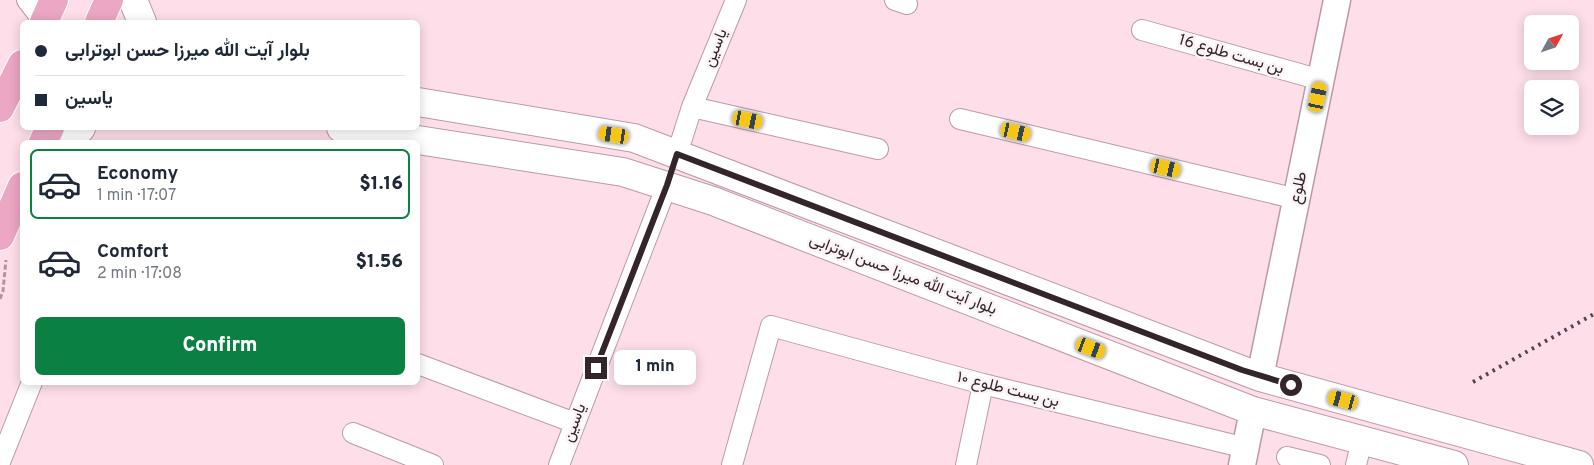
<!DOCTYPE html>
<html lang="en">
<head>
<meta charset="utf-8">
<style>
	:root { --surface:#fff; --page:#f2f2f3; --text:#1f2937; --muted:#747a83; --line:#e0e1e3; --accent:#0b8043 }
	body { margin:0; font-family:Overpass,Vazirmatn,sans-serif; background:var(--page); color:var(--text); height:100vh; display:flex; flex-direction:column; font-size:19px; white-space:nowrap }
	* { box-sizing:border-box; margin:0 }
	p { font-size:16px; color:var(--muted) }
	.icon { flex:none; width:28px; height:28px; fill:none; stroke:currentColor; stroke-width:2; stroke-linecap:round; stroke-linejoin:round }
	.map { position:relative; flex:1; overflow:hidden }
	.panel { position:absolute; left:20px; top:140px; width:400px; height:245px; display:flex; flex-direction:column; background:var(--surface); border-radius:8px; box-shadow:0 2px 12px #0003 }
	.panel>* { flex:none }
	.hud { position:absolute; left:20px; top:20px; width:400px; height:110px; border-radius:8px; box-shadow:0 2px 12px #0003; display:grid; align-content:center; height:110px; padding:0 15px; background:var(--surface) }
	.needle { width:32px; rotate:50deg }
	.tools { position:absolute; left:1524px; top:15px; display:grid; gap:10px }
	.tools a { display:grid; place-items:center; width:55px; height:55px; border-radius:8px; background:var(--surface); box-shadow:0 2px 12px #0003; font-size:25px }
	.end { position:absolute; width:22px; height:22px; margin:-11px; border:6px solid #33252a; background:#fff; box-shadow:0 0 0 2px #fff }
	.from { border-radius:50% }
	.bubble { position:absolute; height:35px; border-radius:8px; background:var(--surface); box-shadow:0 2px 12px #0003; font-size:16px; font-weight:800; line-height:35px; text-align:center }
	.car { position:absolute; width:15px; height:30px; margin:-15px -8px; border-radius:6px; box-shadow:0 0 4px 1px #0007; background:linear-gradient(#f5c518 24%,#345 0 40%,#f5c518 0 76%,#345 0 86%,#f5c518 0) }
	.hud b { display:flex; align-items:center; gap:18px; height:48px; font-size:19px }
	.hud b+b { border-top:1px solid var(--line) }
	.hud i { width:12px; height:12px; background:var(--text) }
	ul { padding:9px 0 0; list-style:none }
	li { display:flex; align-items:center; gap:15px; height:70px; margin:0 10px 8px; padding:0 5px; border:2px solid transparent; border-radius:8px }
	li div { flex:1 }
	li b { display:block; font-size:19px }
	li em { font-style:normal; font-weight:800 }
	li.current { border-color:var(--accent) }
	li>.icon { width:45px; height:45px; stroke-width:1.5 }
	.primary-button { display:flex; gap:10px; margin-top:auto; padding:10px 15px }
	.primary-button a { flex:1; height:58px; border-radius:8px; background:var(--accent); color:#fff; font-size:20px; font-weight:800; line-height:58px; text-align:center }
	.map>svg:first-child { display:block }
</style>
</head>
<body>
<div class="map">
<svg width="1594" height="465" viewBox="0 0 1594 465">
	<rect width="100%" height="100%" fill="#fedfe9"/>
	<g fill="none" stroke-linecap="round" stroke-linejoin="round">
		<!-- minor casing -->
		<g stroke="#bd99a6" stroke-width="22">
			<path id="minor" d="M27 0 44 22
				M895 0 907 4
				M1142 30 1321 80
				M692 107 878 149
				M960 119 1297 199
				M677 154 692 107 736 0
				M418 364 575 423
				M353 433 433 465
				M1287 457 1320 465
				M0 462 32 382
				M559 465 667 185
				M732 465 771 326 983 384 1246 448
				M966 465 983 384
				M1356 465 1362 440"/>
		</g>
		<!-- tertiary casing -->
		<g stroke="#bd99a6" stroke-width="29">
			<path id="tertiary" d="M1260 377 1337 0
				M1242 465 1253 411"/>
		</g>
		<!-- secondary casing -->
		<g stroke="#bd99a6" stroke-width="30">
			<path id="secondary" d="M133 0 142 22
				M418 102 634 138 1260 377 1579 465
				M341 128 623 172 713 201 1253 411 1454 465
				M68 142 81 128"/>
		</g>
		<!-- primary casing -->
		<g stroke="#fff" stroke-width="30">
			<path id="primary" d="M44 22 54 0
				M99 22 109 0
				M0 108 22 64
				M43 142 50 128
				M0 236 22 186"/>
		</g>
		<!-- path -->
		<path stroke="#af969e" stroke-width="3" stroke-dasharray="5 2.5" stroke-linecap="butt" d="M0 299 3 291 6 260"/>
		<!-- minor -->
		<use href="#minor" stroke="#fff" stroke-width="20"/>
		<!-- tertiary -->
		<use href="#tertiary" stroke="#fff" stroke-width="26"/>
		<!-- secondary -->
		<use href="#secondary" stroke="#fff" stroke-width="28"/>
		<!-- primary -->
		<use href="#primary" stroke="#eba7c4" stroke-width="28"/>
		<!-- rail -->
		<path stroke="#534348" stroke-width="4" stroke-dasharray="2.5 5" stroke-linecap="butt" d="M1473 382 1594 314"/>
	</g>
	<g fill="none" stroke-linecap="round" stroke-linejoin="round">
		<!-- route -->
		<path stroke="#33252a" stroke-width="6" d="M596 368 667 185 677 154 1242 370 1291 385"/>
	</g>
	<g text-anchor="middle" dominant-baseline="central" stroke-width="5" stroke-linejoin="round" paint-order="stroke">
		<!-- street labels -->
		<g font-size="16" fill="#33252a" stroke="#fbf3f6">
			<text transform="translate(716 48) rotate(-68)">یاسین</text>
			<text transform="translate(1231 55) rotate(16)">بن بست طلوع 16</text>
			<text transform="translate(1299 188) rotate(-78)">طلوع</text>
			<text transform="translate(903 275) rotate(21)">بلوار آیت الله میرزا حسن ابوترابی</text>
			<text transform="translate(1008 390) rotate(14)">بن بست طلوع ۱۰</text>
			<text transform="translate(575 423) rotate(-69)">یاسین</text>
		</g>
	</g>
</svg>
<div class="tools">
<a><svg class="needle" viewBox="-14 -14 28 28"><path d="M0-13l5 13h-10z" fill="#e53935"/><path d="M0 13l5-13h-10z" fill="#747a83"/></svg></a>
<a><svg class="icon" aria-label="layers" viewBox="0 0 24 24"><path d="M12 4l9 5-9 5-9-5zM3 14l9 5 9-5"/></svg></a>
</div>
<i class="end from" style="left:1291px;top:385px"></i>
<i class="end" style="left:596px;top:368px"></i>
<div class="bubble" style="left:614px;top:350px;width:82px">1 min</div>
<i class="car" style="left:1318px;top:97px;rotate:12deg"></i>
<i class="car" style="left:748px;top:120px;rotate:102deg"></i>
<i class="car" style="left:1016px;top:132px;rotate:103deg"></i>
<i class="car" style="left:614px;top:135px;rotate:279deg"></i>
<i class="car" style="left:1166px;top:168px;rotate:103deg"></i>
<i class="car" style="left:1091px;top:348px;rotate:111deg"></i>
<i class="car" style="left:1343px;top:400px;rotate:285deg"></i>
<div class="hud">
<b><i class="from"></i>بلوار آیت الله میرزا حسن ابوترابی</b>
<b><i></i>یاسین</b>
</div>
<section class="panel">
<ul>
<li class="current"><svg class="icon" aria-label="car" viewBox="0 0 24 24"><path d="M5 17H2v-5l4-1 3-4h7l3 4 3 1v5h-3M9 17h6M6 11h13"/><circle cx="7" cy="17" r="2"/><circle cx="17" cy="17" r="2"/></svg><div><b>Economy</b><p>1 min · 17:07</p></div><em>$1.16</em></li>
<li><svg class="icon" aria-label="car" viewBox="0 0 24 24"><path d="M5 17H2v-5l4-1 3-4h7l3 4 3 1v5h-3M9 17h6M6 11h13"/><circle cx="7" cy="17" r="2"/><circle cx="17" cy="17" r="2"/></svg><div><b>Comfort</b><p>2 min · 17:08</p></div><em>$1.56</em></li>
</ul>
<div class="primary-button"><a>Confirm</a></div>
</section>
</div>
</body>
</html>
